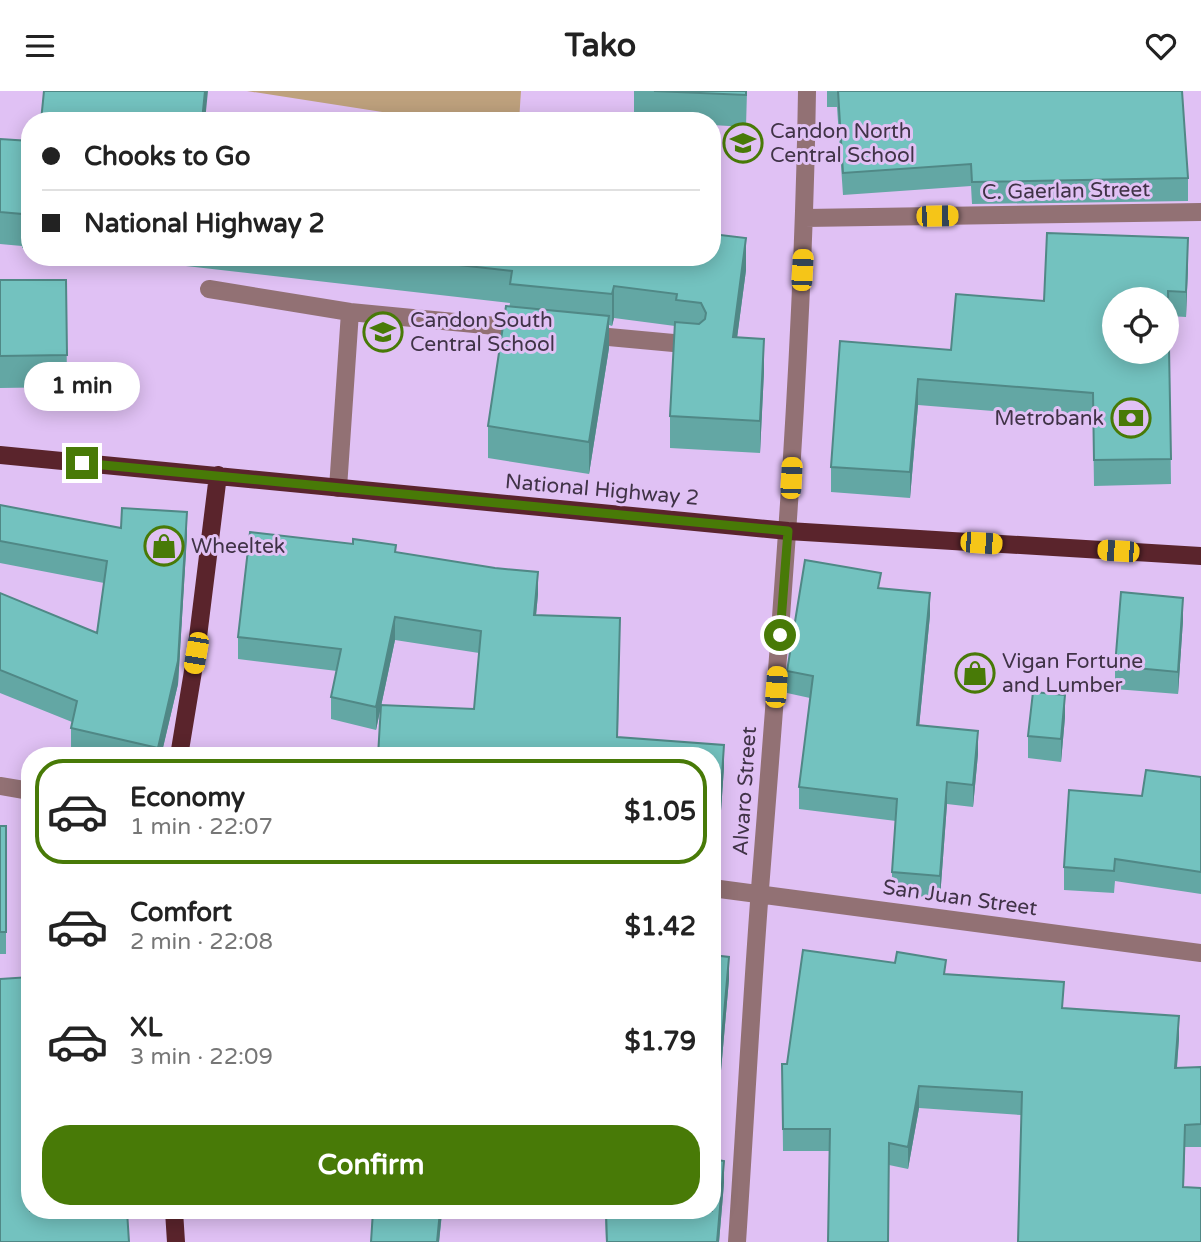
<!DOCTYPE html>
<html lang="en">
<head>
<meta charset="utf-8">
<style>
	:root { --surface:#fff; --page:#f2f2f2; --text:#222; --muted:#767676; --line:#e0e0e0; --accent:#487a07 }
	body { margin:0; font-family:"Varela Round",sans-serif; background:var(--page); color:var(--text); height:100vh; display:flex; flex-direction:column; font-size:26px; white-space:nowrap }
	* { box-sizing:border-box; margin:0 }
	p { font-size:23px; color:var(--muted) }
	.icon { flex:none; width:38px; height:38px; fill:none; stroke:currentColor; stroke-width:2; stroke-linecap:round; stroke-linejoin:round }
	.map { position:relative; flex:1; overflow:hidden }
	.sheet { position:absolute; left:21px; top:656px; width:700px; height:472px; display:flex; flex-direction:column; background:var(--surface); border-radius:28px; box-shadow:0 4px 18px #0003 }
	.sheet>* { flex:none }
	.banner { position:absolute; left:21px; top:21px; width:700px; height:154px; border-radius:28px; box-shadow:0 4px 18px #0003; display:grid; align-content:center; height:154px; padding:0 21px; background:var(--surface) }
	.tools { position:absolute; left:1102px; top:196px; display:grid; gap:14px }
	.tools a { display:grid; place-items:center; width:77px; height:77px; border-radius:50%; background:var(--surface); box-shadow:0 4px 18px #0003; font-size:35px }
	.end { position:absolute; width:32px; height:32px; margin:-16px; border:9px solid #487a07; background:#fff; box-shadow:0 0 0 4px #fff }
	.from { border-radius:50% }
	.bubble { position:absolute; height:49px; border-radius:24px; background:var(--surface); box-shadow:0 4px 18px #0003; font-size:23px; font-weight:800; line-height:49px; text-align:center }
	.car { position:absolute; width:21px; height:42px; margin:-21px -10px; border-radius:9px; box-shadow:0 0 5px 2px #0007; background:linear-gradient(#f5c518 24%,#345 0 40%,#f5c518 0 76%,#345 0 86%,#f5c518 0) }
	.banner b { display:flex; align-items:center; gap:24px; height:66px; font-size:26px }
	.banner b+b { border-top:2px solid var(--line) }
	.banner i { width:18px; height:18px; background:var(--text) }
	ul { padding:12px 0 0; list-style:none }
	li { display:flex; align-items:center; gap:21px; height:105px; margin:0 14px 10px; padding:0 7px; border:4px solid transparent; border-radius:28px }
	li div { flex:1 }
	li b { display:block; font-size:26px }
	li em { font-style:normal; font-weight:800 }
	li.on { border-color:var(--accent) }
	li>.icon { width:63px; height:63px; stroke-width:1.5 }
	.cta { display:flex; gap:14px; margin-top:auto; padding:14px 21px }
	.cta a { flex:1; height:80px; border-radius:28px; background:var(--accent); color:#fff; font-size:28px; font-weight:800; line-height:80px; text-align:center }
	header { display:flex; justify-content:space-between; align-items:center; height:91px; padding:0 21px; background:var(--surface); font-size:32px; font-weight:800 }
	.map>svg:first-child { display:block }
</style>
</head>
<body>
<header><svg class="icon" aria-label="menu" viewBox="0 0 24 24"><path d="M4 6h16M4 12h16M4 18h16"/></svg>Tako<svg class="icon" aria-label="heart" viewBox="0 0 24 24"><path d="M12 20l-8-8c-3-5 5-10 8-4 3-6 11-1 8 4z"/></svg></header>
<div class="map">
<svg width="1201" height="1151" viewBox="0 0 1201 1151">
	<rect width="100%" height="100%" fill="#e0c1f4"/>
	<!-- green -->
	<path fill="#bea17d" d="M247 0H521L519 30H440Z"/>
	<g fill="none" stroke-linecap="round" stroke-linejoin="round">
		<!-- minor -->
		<path stroke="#927174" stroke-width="18" d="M805 127 1201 121
			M209 198 350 221 527 238
			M587 244 695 254
			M338 397 350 221
			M0 695 30 700
			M712 797 1201 862
			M737 1151C745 1033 751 916 760 798 781 532 803 267 807 0"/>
		<!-- major -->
		<path stroke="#5a242c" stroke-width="18" d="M0 364 788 440 1201 465
			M179 665 196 562 218 384
			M174 1120 176 1151"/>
	</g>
	<!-- wall -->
	<path fill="#63a7a4" d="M634 0H747L746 36 712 34V30H634Z
		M827 0H1182L1188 87V110L972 113 971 95 843 104 837 16H827Z
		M0 48 30 50V157H22V155L0 153Z
		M107 166H712L746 179 737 246 764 280 760 362 670 357V325L675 235 614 227 612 235 609 234V257L589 383 488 367V335L510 212Z
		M1188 172 1186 226 1169 225 1171 393 1094 395 1093 328 918 314 910 407 831 401V376L840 250 951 259 1044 210Z
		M0 189H66L67 296 0 297Z
		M0 414 121 437 187 444 178 593 161 665H95L71 659V637L72 631 0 602V502L97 542 104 492 0 472Z
		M250 441 353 453V448L396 454V461L495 477 538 481V503L536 524 620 527 618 646 724 654V676L717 778H712V665H378L381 614 474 618 479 562 395 549 376 639 331 628V606L337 580 238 568V546Z
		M881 497 930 524 919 635 978 663 973 716 947 713 940 807 892 803V781L896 730 799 718V696L810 607 787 602V580Z
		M1183 529 1178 603 1115 598V575Z
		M1065 626 1061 671 1028 667V645Z
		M1201 686V803L1115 790 1114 802 1064 799V776L1142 705Z
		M0 735H6V863H0Z
		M712 864 729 888 718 1014H712Z
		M946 883 1064 917 1179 947 1177 977 1201 976V1056H1185L1184 1096 1201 1151 1021 1024 919 1017 908 1078 889 1074 829 1060H783L782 973H787Z
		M724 1092 719 1151H606L605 1122 442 1123 439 1151H371L372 1128 355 1126V1120H712Z"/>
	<!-- shaded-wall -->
	<path fill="#508886" d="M205 0H208L205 30H202Z
		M746 147V179L733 278V246Z
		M1188 147V172L1186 226V201Z
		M614 195V227L612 235V203Z
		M609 225V257L589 383V351Z
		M764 248V280L760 362V330Z
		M918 288V314L910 407V381Z
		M187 421V444L178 593 161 665H158V657Z
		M538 481V503L534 546V524Z
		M930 502V524L917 657V634Z
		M1183 507V529L1178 603V581Z
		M395 526V549L376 639V616Z
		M1065 604V626L1061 671V648Z
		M978 640V663L973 716V694Z
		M724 654V676L717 778V756Z
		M947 691V713L940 807V785Z
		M729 866V888L718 1014V992Z
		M1179 925V947L1175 999V977Z
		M919 995V1017L908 1078V1056Z
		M724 1070V1092L719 1151H717Z
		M440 1120H442L439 1151H437Z"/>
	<!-- building -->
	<path fill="#73c2bf" stroke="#508886" stroke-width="2" fill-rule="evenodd" d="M44 0H205L202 30H41Z
		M654 0H746V4Z
		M838 0H1182L1188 87 972 91 971 73 843 82Z
		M0 48 30 50V125L22 124V123L0 121Z
		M1047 142 1188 147 1186 201 1168 200 1171 368 1094 369 1093 302 918 288 910 381 831 376 840 250 951 259 956 203 1044 210ZM1115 208H1167V261H1115Z
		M712 143 746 147 733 246 764 248 760 330 670 325 675 231 699 233 705 228 706 222 701 212 676 209 677 203 614 195 612 203 510 193 512 180 388 166H712Z
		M0 189H66L67 264 0 265Z
		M506 215 609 225 589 351 488 335Z
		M0 414 121 437 122 417 187 421 178 570 158 657 71 637 77 610 0 579V502L97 542 107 470 0 450Z
		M250 441 353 453V448L396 454 395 461 495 477 538 481 534 524 620 527 617 646 724 654 717 756 712 755V665H378L381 614 474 618 481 540 395 526 376 616 331 606 341 558 238 546Z
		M805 469 881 482 878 497 930 502 917 634 978 640 973 694 947 691 940 785 892 781 897 708 799 696 813 585 787 580Z
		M1121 501 1183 507 1178 581 1115 575Z
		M1033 601 1065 604 1061 648 1028 645Z
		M1146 679 1201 686V781L1115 768 1114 780 1064 776 1069 699 1142 705Z
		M0 735H6V841H0Z
		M803 859 895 872 897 861 946 869 944 883 1064 891 1062 917 1179 925 1175 977 1201 976V1033L1185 1034 1183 1096 1201 1097V1151H1018L1022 1001 919 995 908 1056 889 1052 888 1151H828L830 1038H783L782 973H787Z
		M712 864 729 866 718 992 712 991Z
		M30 886V1120H127L129 1151H0V888Z
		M712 1068 724 1070 717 1151H607L606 1120H712Z
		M373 1120H440L437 1151H371Z"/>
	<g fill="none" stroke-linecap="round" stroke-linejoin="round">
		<!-- route -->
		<path stroke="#487a07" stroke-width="9" d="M82 372 788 440 780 544"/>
	</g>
	<!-- icons -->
	<defs>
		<g id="school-ring" transform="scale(2.0125)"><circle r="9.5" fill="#e0c1f4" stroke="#487a07" stroke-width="1.5"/><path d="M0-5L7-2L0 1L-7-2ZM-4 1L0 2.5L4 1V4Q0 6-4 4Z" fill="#487a07"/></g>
		<g id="bank-ring" transform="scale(2.0125)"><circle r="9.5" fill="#e0c1f4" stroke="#487a07" stroke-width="1.5"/><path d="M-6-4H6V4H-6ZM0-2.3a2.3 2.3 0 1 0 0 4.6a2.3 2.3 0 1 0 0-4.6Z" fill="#487a07"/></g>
		<g id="shop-ring" transform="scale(2.0125)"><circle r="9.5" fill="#e0c1f4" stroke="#487a07" stroke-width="1.5"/><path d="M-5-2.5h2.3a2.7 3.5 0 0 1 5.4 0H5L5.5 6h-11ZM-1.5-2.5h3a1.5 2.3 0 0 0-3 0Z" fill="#487a07"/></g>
	</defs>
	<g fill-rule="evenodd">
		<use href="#school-ring" x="743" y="52"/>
		<use href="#school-ring" x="383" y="241"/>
		<use href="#bank-ring" x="1131" y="327"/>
		<use href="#shop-ring" x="164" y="455"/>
		<use href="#shop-ring" x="975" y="582"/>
	</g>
	<g text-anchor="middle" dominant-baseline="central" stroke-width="6" stroke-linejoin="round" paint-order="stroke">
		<!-- poi labels -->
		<g font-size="21" fill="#403347" stroke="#e0c1f4" text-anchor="start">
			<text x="770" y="40">Candon North<tspan x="770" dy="24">Central School</tspan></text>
			<text x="410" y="229">Candon South<tspan x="410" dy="24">Central School</tspan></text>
			<text x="1104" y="327" text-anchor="end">Metrobank</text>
			<text x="191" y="455">Wheeltek</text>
			<text x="1002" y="570">Vigan Fortune<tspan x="1002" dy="24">and Lumber</tspan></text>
		</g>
		<!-- street labels -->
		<g font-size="21" fill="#403347" stroke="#e0c1f4">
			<text transform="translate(1066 100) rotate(-1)">C. Gaerlan Street</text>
			<text transform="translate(602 399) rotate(5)">National Highway 2</text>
			<text transform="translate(745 700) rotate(-86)">Alvaro Street</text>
			<text transform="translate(960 807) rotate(8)">San Juan Street</text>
		</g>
	</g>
</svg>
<div class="tools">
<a><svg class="icon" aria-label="locate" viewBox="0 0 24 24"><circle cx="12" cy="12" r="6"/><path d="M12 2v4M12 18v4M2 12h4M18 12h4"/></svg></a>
</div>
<i class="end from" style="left:780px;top:544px"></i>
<i class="end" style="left:82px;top:372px"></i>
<div class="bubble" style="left:24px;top:271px;width:116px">1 min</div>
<i class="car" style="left:937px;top:125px;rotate:89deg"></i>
<i class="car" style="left:802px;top:179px;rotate:3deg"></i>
<i class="car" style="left:791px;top:387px;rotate:3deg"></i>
<i class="car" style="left:981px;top:452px;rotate:94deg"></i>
<i class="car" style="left:1118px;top:460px;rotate:274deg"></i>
<i class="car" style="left:196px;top:562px;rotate:190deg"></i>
<i class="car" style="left:776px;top:596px;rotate:4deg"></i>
<div class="banner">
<b><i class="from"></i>Chooks to Go</b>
<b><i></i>National Highway 2</b>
</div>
<section class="sheet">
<ul>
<li class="on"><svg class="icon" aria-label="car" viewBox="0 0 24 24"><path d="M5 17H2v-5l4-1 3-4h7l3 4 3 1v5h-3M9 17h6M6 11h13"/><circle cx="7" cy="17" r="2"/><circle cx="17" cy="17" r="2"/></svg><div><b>Economy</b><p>1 min · 22:07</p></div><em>$1.05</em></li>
<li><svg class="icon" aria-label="car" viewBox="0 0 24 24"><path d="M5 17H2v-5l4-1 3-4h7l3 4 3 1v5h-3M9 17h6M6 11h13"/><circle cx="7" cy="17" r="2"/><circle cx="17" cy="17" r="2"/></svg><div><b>Comfort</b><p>2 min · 22:08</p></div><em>$1.42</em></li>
<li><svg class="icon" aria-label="car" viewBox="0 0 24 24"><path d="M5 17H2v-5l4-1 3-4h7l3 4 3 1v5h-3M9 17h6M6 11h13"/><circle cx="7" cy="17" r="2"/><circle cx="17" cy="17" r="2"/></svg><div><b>XL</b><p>3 min · 22:09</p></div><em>$1.79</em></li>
</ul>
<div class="cta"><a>Confirm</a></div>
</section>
</div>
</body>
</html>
